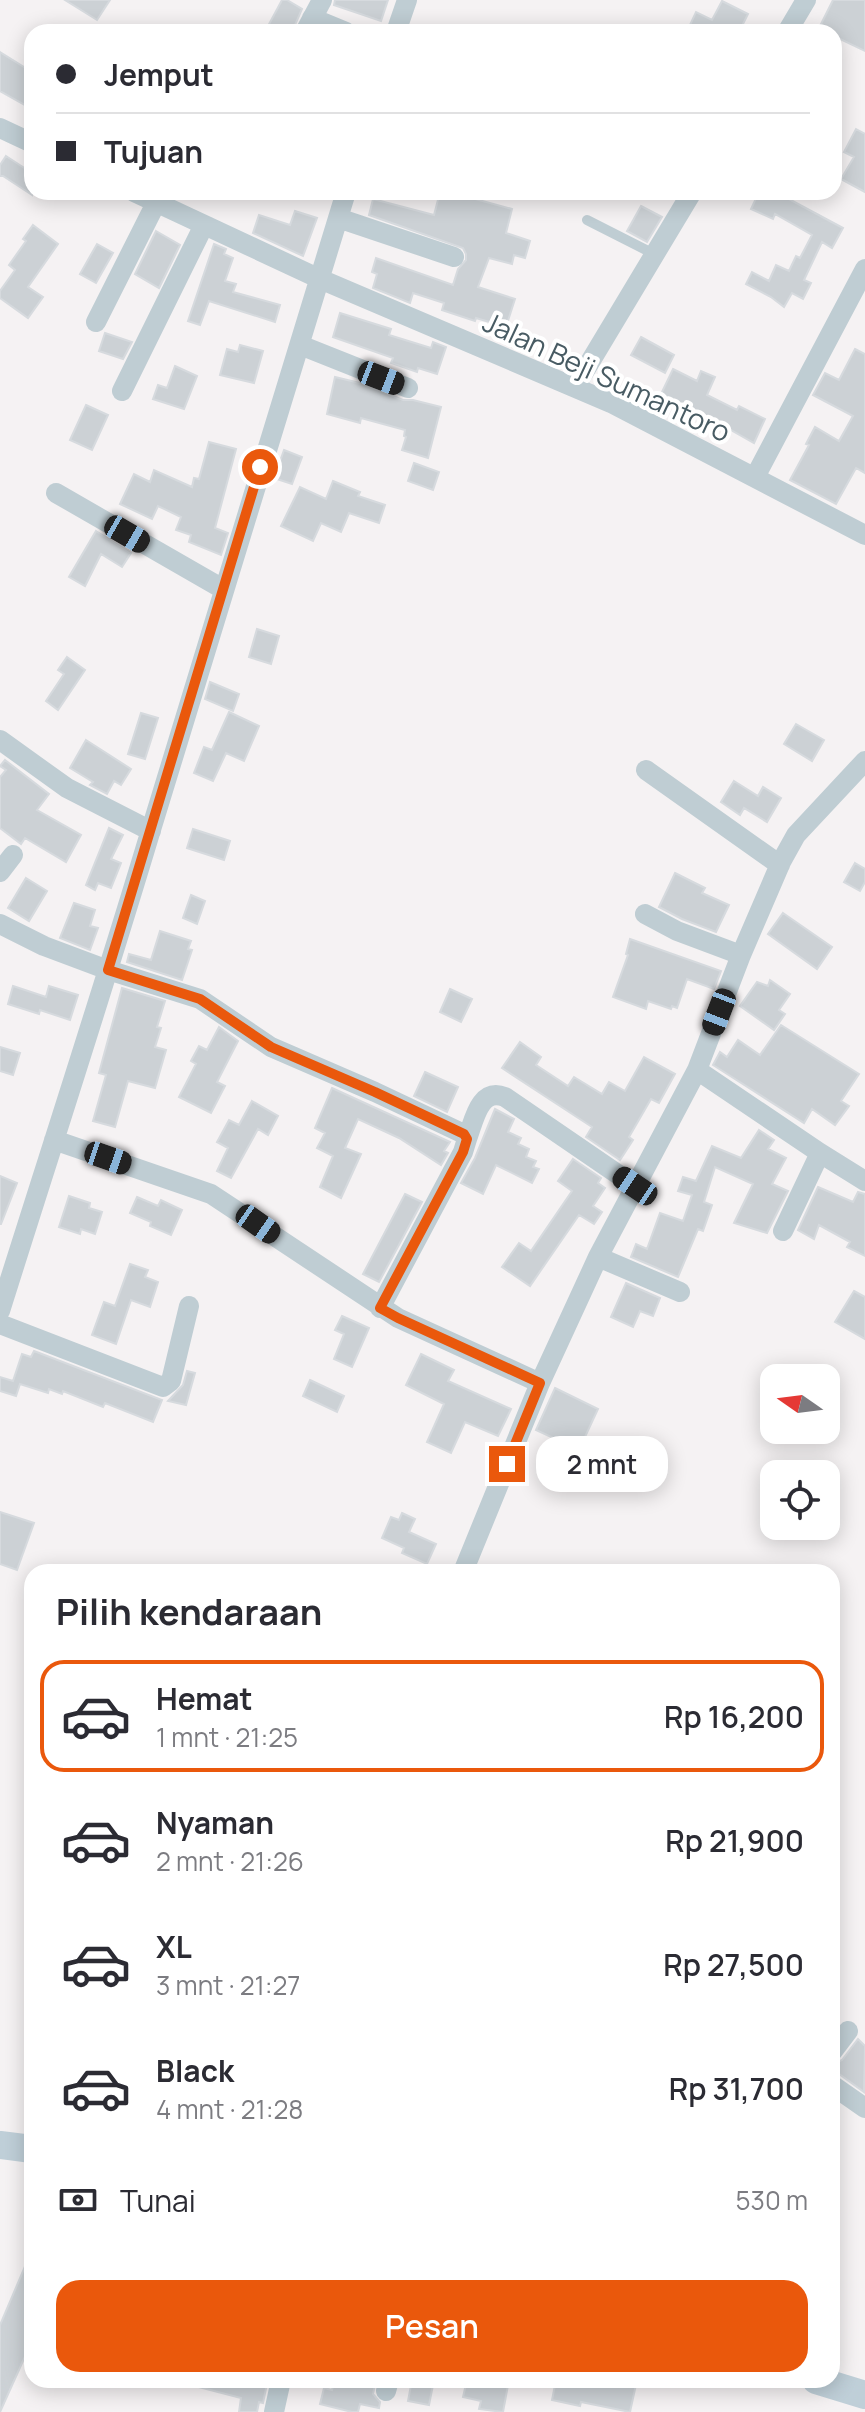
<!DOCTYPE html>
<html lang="id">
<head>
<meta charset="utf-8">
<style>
	:root { --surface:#fff; --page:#f2f2f3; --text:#2b2b33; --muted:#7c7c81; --line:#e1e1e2; --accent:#ea580c }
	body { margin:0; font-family:Manrope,sans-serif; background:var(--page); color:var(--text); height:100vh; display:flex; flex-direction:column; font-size:30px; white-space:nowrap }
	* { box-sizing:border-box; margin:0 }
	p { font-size:26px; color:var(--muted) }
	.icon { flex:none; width:44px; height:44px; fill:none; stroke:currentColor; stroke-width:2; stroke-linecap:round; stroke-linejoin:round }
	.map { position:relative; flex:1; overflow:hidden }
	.drawer { position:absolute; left:24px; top:1564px; width:816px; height:824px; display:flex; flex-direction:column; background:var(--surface); border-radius:24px; box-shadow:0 4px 20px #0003 }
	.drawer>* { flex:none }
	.hud { position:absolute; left:24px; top:24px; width:818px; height:176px; border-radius:24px; box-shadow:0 4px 20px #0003; display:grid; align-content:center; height:176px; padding:0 32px; background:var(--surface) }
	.needle { width:52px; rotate:284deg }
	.buttons { position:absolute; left:760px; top:1364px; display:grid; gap:16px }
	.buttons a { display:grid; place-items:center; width:80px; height:80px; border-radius:16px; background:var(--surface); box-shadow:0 4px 20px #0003; font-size:40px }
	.end { position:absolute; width:36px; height:36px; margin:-18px; border:10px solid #ea580c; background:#fff; box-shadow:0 0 0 4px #fff }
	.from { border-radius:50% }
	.bubble { position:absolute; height:56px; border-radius:24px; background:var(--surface); box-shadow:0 4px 20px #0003; font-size:26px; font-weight:600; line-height:56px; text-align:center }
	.car { position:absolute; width:24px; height:48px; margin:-24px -12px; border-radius:10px; box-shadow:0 0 6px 2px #0007; background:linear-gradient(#222 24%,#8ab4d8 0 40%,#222 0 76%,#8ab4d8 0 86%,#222 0) }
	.hud b { display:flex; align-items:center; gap:28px; height:76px; font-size:30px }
	.hud b+b { border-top:2px solid var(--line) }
	.hud i { width:20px; height:20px; background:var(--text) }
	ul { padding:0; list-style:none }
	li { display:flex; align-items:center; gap:24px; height:112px; margin:0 16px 12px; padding:0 16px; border:4px solid transparent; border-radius:24px }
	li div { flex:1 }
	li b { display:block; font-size:30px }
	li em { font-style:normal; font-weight:600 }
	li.selected { border-color:var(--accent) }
	li>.icon { width:72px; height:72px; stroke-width:1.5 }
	h2 { padding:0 32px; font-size:36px; line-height:96px }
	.pay { display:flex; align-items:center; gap:20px; height:88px; padding:0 32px; font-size:30px }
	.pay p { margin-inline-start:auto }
	.cta { display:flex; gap:16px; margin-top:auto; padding:16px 32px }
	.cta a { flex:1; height:92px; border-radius:24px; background:var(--accent); color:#fff; font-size:32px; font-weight:600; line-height:92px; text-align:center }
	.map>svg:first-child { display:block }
</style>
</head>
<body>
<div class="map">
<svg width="865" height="2412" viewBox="0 0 865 2412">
	<rect width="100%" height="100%" fill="#f5f2f3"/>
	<!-- building -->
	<path fill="#ccd1d5" stroke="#d6dade" stroke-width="2" d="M65 0H110L97 20Z
		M282 0H287L302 9 292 32H280L268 26Z
		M335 0H388L381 21 334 5Z
		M833 0H865V51L834 36V32H817Z
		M722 1 748 14 739 32H698L689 27 696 12 712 20Z
		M0 52 32 72V109L0 91Z
		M856 129 865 134V192L841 179 854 157 844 152Z
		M6 156 32 173V195L3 176H0V165Z
		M440 192H469L468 197 512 209 506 233 530 241 525 258 514 255 512 264 489 258 478 287 515 299 506 327 476 318 475 321 442 310 444 303 413 293 410 303 373 288 377 274 372 272 376 258 453 285 458 269 466 260V254L463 248 369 215 373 199 434 215Z
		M759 192H776L843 228 832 248 822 242 804 280 811 283 803 299 792 293 784 307 771 297 746 284 752 272 769 281 776 265 789 271 796 256 800 258 812 235 775 214 773 219 751 209Z
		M641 206 662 217 647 242 627 231Z
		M295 211 317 218 303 256 253 233 259 215 290 225Z
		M33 225 58 244 28 287 43 297 28 318 0 298V291L15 270 9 265 26 241 23 239Z
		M156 231 180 245 159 288 135 274Z
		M97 244 113 253 96 283 80 274Z
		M214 244 226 249 224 254 233 258 225 281 236 284 233 292 280 305 275 322 209 301 200 325 188 321Z
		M340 313 391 329 389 335 431 348 433 342 446 347 437 374 418 368 417 372 391 363 393 358 333 337Z
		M105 333 132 342 123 359 99 351Z
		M641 337 674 355 665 373 631 355Z
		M240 345 263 351 254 383 220 375 227 349 238 352Z
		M855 349 865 354V473L856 468 836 504 790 480 809 445 806 444 815 427 839 441 853 416 813 395 825 373 839 380Z
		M175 366 197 376 184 409 153 399 158 385 167 388Z
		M673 369 697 381 701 371 715 377 707 395 737 410 739 406 765 419 754 443 699 412 696 418 683 413 686 406 661 394Z
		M335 377 364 384 403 400H413L441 407 428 458 402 450 406 437 404 436 405 430 361 418 360 423 327 414Z
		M86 405 108 415 92 450 70 440Z
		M209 442 236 449 215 528 228 533 221 555 189 542 191 535 176 530 181 517 158 506 152 519 120 504 134 474 150 482 154 470 192 487 194 478 199 479Z
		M284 450 302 457 292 484 274 478Z
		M414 463 439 472 433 490 408 481Z
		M333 481 360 492 358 496 385 505 379 523 349 513 341 532 321 523 313 541 281 526 300 487 326 499Z
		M96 531 131 553 122 567 101 554 85 586 69 577Z
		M257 629 279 636 271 664 249 657Z
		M67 657 85 670 58 710 46 701 64 674 58 670Z
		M210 682 239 694 233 711 205 699Z
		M229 712 259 726 244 761 226 753 213 781 194 773 204 747 212 750Z
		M141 713 158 718 145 759 128 754Z
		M796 724 824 740 812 761 784 744Z
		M86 740 131 769 121 785 114 781 107 794 90 785 93 782 70 768Z
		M5 760 49 794 37 810 81 835 66 862 25 838 21 844 0 828V777L6 770 0 766Z
		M734 781 758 796 763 787 781 798 767 822 744 808 740 815 721 802Z
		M109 828 123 835 111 859 121 863 111 888 98 883 95 890 86 885Z
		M193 829 230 841 224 860 187 848Z
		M855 863 865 869V882L860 891 844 882Z
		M675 873 705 888 702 893 729 905 716 932 682 919 659 907Z
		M26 878 47 891 29 921 8 908Z
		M191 895 205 901 197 924 183 918Z
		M74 903 95 910 90 926 98 928 90 950 60 938Z
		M783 913 832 947 817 969 768 934Z
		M160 931 191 941 188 949 192 950 182 980 127 962 129 954 151 960Z
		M630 939 721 971 714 989 687 979 677 1008 672 1006 671 1009 648 1001 646 1009 613 997 628 955 626 954Z
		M770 980 790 994 779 1010 785 1014 774 1030 740 1006 757 982 768 986Z
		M13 986 46 997 49 986 78 995 70 1020 40 1010 39 1014 8 1004Z
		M122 988 165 1001 157 1027 161 1028 155 1047 166 1050 155 1088 128 1081 115 1127 93 1121 106 1075 99 1073Z
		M450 989 472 999 461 1022 440 1012Z
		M781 1025 859 1074 841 1101 849 1106 835 1125 812 1109 804 1123 713 1065 720 1052 727 1057 738 1040 760 1055Z
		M219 1027 238 1041 217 1082 225 1086 211 1113 179 1097 196 1064 191 1061 199 1046 207 1050Z
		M520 1042 541 1057 536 1065 568 1086 574 1077 602 1094 609 1082 625 1091 644 1057 675 1074 659 1103 651 1099 629 1137 633 1140 620 1160 586 1137 592 1127 502 1068Z
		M0 1047 20 1053 13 1075 0 1071Z
		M425 1072 458 1087 447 1112 414 1096Z
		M332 1088 450 1142 444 1151 448 1153 441 1165 399 1138 358 1119 345 1148 361 1154 341 1198 320 1187 333 1156 317 1148 325 1133 315 1128Z
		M252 1101 278 1116 268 1135 258 1129 231 1178 217 1171 228 1148 217 1142 229 1120 239 1125Z
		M495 1109 514 1119 508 1132 521 1138 518 1144 529 1149 526 1157 536 1161 533 1167 539 1169 532 1183 496 1165 483 1194 461 1183 475 1158Z
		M759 1130 774 1140 768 1149 786 1158 772 1184 788 1191 767 1233 734 1223 753 1184 715 1167 704 1202 712 1205 703 1231 698 1229 678 1277 631 1257 636 1244 647 1249 660 1213 683 1221 692 1195 678 1191 683 1177 696 1181 712 1146 741 1158Z
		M573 1159 601 1178 598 1183 605 1188 593 1206 602 1212 594 1224 579 1215 530 1286 502 1267 519 1243 531 1251 572 1191 558 1181Z
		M0 1176 17 1183 1 1224H0Z
		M818 1187 853 1202 858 1192 865 1194V1256L847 1247 850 1242 819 1225 814 1239 798 1230Z
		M405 1194 422 1202 379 1282 363 1274Z
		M69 1196 90 1203 89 1208 102 1212 95 1234 81 1229 80 1234 59 1227Z
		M137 1197 158 1206 161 1200 182 1210 171 1235 150 1226 151 1222 130 1213Z
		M130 1264 148 1270 145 1277 158 1282 150 1307 131 1300 116 1344 92 1335 104 1302 115 1306Z
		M626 1283 660 1298 653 1316 640 1311 633 1327 611 1317Z
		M854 1291 865 1297V1339L835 1322Z
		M342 1316 369 1328 352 1367 334 1359 344 1334 335 1330Z
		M34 1351 162 1400 153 1422 105 1403 103 1407 63 1391 62 1394 49 1389 48 1393 20 1384 16 1396 0 1391V1377L13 1381 22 1354 31 1357Z
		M421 1354 454 1370 448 1381 511 1409 498 1436 465 1422 451 1453 427 1442 444 1404 406 1385Z
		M187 1371 195 1373 186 1405 168 1401 183 1385Z
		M310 1380 344 1396 337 1412 303 1396Z
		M555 1388 598 1409 579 1450 536 1430Z
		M0 1512 34 1523 17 1570 0 1564Z
		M402 1513 415 1519 409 1532 436 1544 427 1564 402 1553 404 1548 382 1538 391 1517 399 1520Z
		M858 2039 865 2046 864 2092 839 2074 832 2072V2065L842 2060Z
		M32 2250V2341L0 2412V2325Z
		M192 2380H251L267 2384 263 2403 259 2402 257 2412H239L241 2398 191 2385Z
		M335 2380H376L373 2394 380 2402 379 2408 360 2404 358 2412H352L320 2404 324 2388 332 2390Z
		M412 2380H434L429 2405 408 2401Z
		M467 2380H509L503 2412 479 2409 481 2401 463 2397Z
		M556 2380H637L630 2412 581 2402 580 2406 552 2400Z"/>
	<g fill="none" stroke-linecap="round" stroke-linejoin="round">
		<!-- lane -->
		<path stroke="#bfcdd3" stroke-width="10" d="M587 220 654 254"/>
		<!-- street -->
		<path stroke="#bfcdd3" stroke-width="20" d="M312 18 346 32
			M305 32 322 0
			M396 32 407 0
			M787 32 806 0
			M0 128 32 143
			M134 192 320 279 611 403 865 535
			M338 218 454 257
			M96 322 156 203
			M300 345 408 388
			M575 387 692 192
			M122 391 204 225
			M755 477 865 269
			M56 493 223 589
			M0 740 67 788 151 831
			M646 770 780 865
			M0 872 13 855
			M645 914 677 931 741 955
			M0 924 44 946 108 970 200 999 271 1047 375 1092 464 1134 467 1139 463 1152 380 1308
			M697 1070 820 1153 865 1181
			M467 1139C474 1121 479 1087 505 1097L635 1186
			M54 1140 211 1194 398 1318 540 1383
			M783 1231 820 1153
			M598 1257 680 1292
			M0 1311C50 1152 102 993 150 833 216 619 280 405 346 192
			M0 1324 163 1387 171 1381 189 1306
			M463 1572 540 1383 598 1257 697 1070 741 955 781 862 796 835 865 761
			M832 2052 848 2031
			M832 2085 865 2108
			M386 2391 389 2380
			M274 2412 281 2380"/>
		<!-- secondary -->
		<path stroke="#bfcfd8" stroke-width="28" d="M0 2145 32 2149
			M816 2380 865 2395"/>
	</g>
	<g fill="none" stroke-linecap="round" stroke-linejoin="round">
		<!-- route -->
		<path stroke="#ea580c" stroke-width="10" d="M260 467 108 970 200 999 271 1047 375 1092 464 1134 467 1139 463 1152 380 1308 398 1318 540 1383 507 1464"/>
	</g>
	<g text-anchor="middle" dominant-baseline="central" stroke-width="8" stroke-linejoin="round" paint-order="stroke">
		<!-- street labels -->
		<g font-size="28" fill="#485b63" stroke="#fff">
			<text transform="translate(607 376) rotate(25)">Jalan Beji Sumantoro</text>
		</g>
	</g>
</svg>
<div class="buttons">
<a><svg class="needle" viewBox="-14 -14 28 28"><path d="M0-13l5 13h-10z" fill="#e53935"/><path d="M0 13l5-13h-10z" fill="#7c7c81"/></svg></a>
<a><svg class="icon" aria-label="locate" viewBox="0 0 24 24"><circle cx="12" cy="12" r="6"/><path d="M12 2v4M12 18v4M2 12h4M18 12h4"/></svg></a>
</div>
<i class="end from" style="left:260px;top:467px"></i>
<i class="end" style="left:507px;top:1464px"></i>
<div class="bubble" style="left:536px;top:1436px;width:132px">2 mnt</div>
<i class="car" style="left:381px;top:378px;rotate:111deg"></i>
<i class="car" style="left:127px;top:534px;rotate:120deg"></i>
<i class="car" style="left:719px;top:1012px;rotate:201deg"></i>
<i class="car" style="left:108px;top:1158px;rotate:109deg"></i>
<i class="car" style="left:635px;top:1186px;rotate:304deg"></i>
<i class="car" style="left:258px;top:1224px;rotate:125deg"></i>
<div class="hud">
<b><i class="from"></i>Jemput</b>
<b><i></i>Tujuan</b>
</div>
<section class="drawer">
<h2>Pilih kendaraan</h2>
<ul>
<li class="selected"><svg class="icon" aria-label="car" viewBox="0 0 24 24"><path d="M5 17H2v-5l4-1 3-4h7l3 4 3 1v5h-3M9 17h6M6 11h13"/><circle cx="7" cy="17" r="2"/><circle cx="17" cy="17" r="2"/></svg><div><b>Hemat</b><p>1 mnt · 21:25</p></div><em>Rp 16,200</em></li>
<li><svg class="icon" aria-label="car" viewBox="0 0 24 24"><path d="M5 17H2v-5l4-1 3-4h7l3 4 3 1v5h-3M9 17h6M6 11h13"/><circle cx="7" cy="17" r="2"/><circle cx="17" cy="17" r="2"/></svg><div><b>Nyaman</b><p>2 mnt · 21:26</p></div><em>Rp 21,900</em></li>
<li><svg class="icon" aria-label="car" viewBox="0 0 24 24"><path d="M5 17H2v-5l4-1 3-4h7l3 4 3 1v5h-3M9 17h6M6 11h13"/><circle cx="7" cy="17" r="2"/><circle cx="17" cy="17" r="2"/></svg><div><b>XL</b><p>3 mnt · 21:27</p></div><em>Rp 27,500</em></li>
<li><svg class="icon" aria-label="car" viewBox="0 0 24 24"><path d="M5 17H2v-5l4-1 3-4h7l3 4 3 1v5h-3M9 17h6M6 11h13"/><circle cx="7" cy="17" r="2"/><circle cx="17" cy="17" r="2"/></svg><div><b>Black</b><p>4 mnt · 21:28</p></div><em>Rp 31,700</em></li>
</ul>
<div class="pay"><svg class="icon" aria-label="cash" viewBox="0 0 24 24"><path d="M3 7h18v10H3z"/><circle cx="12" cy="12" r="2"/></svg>Tunai<p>530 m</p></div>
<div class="cta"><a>Pesan</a></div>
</section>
</div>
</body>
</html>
